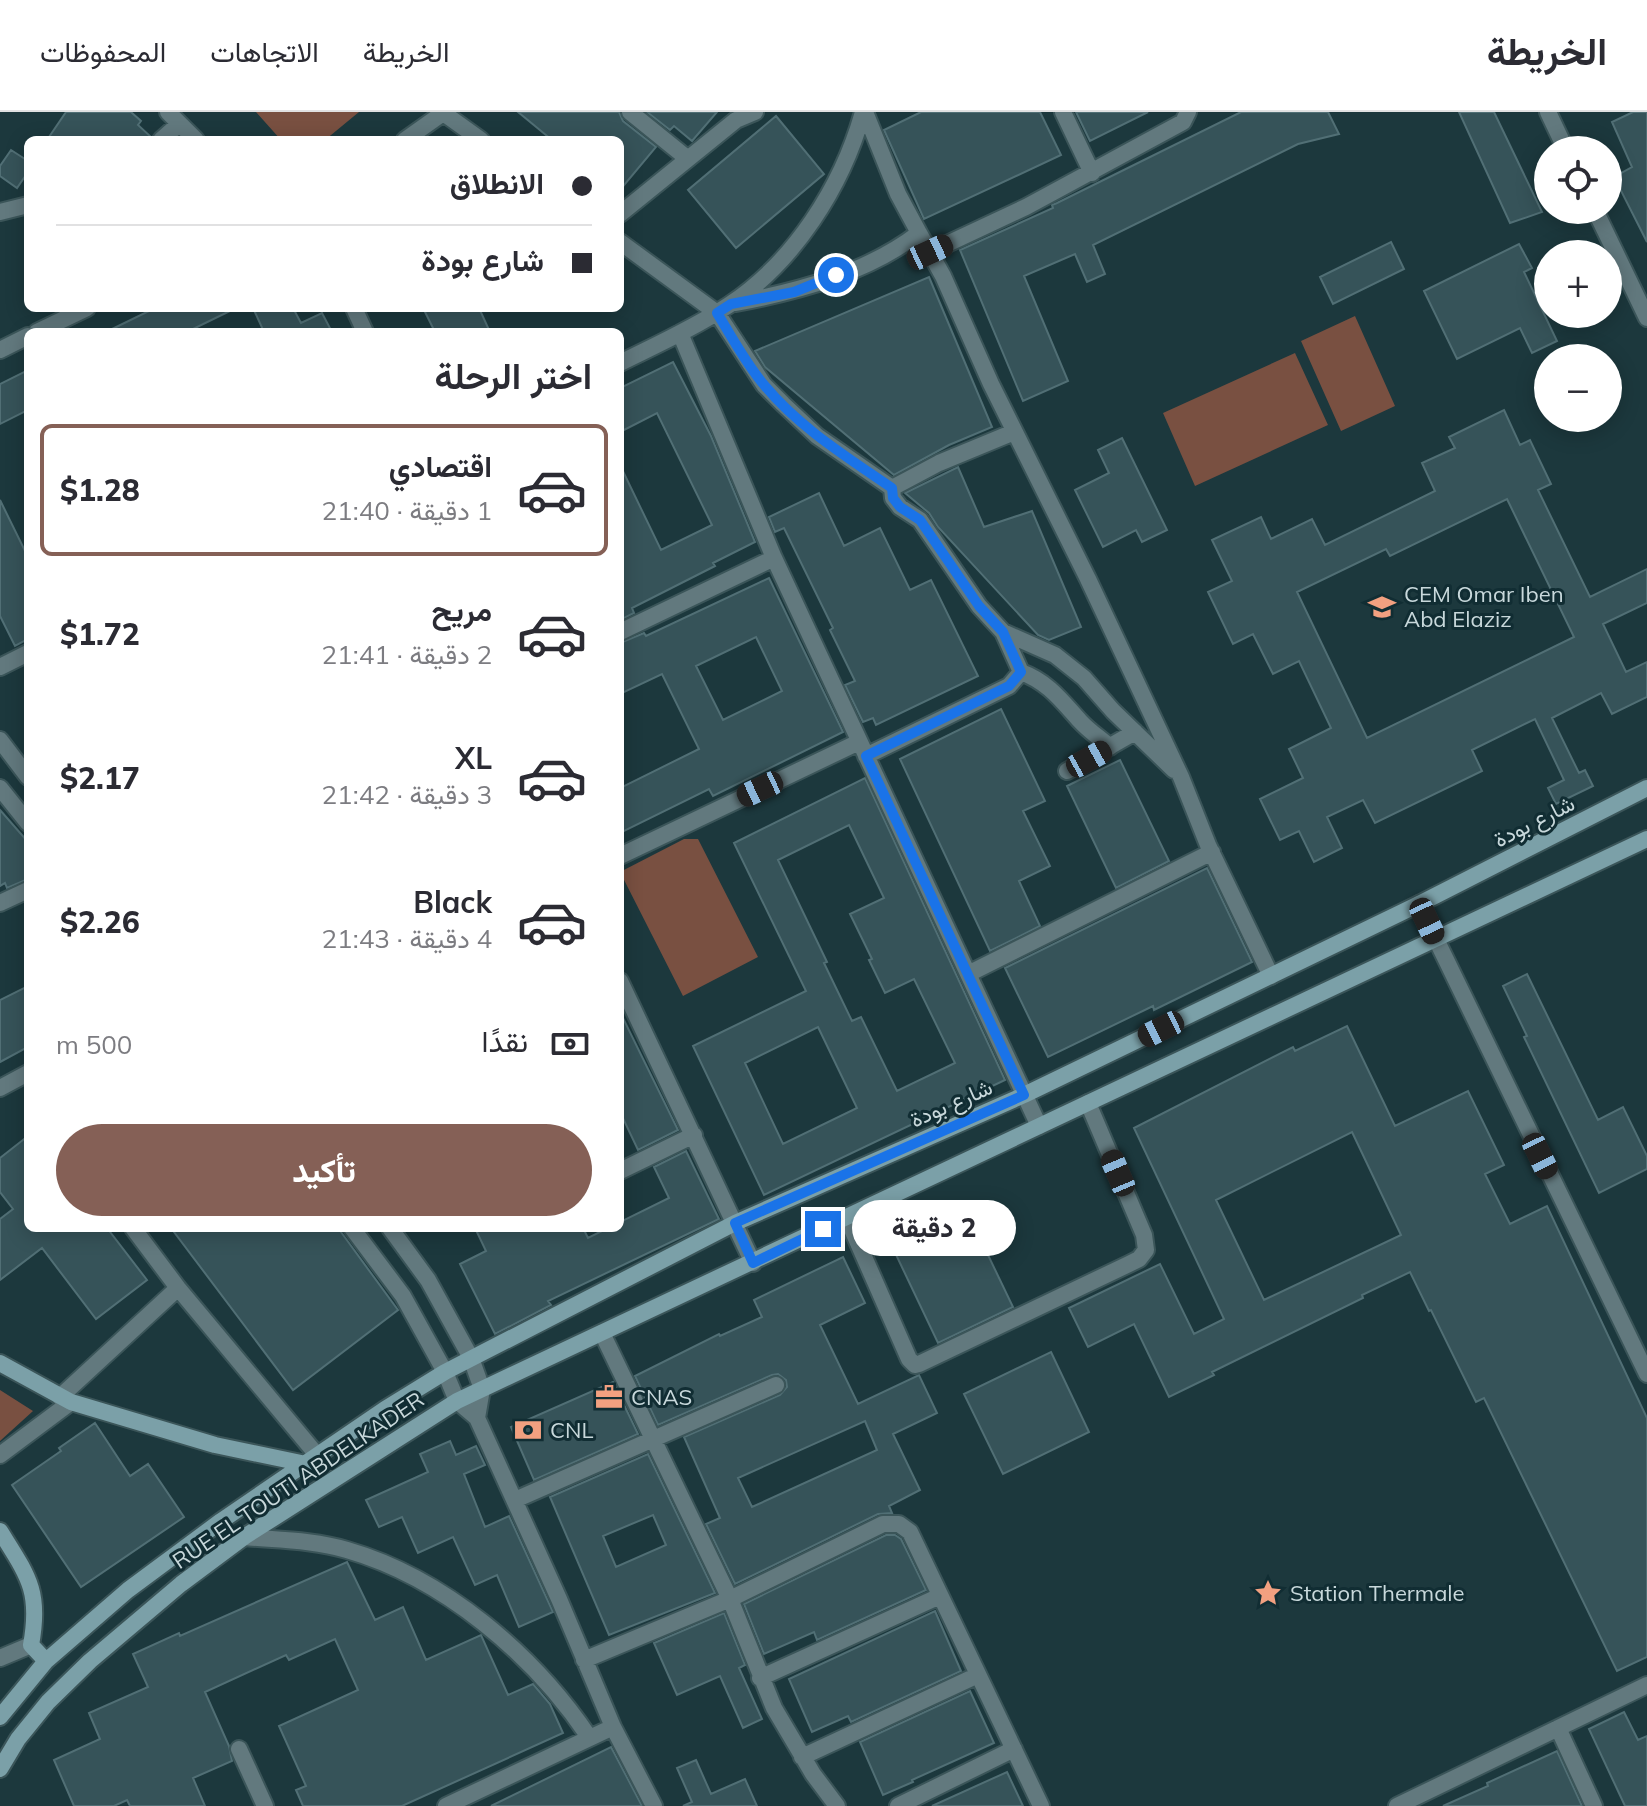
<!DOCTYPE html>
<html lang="ar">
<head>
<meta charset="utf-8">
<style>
	:root { --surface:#fff; --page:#f7f7f7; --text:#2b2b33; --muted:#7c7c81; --line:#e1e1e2; --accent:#856056 }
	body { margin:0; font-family:Mulish,Vazirmatn,sans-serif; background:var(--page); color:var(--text); direction:rtl; height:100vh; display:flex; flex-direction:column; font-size:30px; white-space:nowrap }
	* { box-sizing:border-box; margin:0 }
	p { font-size:26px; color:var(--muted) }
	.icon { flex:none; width:44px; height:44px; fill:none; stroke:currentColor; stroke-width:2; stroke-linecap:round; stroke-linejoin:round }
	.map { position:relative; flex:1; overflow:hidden; direction:ltr }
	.panel { position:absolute; left:24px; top:216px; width:600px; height:904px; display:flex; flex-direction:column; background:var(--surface); border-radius:12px; box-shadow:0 4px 20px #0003; direction:rtl }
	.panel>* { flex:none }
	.hud { position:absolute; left:24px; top:24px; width:600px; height:176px; border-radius:12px; box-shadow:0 4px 20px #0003; direction:rtl; display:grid; align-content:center; height:176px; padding:0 32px; background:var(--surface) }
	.fabs { position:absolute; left:1534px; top:24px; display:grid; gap:16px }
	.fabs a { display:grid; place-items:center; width:88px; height:88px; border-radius:50%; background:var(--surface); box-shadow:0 4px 20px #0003; font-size:40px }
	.end { position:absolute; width:36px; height:36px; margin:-18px; border:10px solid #1a73e8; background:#fff; box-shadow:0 0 0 4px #fff }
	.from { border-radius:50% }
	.bubble { position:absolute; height:56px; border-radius:28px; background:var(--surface); box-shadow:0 4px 20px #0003; font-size:26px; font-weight:800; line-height:56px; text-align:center; direction:rtl }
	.car { position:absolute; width:24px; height:48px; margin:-24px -12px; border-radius:10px; box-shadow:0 0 6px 2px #0007; background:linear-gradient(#222 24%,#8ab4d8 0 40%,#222 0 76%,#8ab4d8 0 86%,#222 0) }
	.hud b { display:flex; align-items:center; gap:28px; height:76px; font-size:30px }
	.hud b+b { border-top:2px solid var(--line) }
	.hud i { width:20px; height:20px; background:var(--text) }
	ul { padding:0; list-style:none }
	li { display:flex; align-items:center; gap:24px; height:132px; margin:0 16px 12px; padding:0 16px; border:4px solid transparent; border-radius:12px }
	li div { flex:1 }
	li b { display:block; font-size:30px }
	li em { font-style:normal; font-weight:800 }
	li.selected { border-color:var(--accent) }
	li>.icon { width:72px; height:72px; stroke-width:1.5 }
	h2 { padding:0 32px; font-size:36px; line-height:96px }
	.pay { display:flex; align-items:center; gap:20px; height:88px; padding:0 32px; font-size:30px }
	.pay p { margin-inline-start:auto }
	.cta { display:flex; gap:16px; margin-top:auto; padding:16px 32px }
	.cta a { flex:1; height:92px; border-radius:48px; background:var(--accent); color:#fff; font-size:32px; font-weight:800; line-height:92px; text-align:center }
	header { display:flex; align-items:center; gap:48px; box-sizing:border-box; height:112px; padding:0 40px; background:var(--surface); border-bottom:2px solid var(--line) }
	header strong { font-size:38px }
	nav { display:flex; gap:44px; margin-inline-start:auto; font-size:28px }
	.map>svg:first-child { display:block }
</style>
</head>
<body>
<header>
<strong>الخريطة</strong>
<nav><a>الخريطة</a><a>الاتجاهات</a><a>المحفوظات</a></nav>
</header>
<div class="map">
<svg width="1647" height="1694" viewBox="0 0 1647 1694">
	<rect width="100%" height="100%" fill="#1c383d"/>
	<!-- green -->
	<path fill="#795041" d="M256 0H359L325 28H281Z
		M1355 204 1395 294 1341 319 1301 229Z
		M1295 241 1328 313 1195 374 1163 301Z
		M684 727H698L758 845 683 884 620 760Z
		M0 1278 33 1299 0 1329Z"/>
	<!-- building -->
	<path fill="#365359" stroke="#516f75" stroke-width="2" fill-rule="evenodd" d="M66 0H131L141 9 138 13 151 25 150 28H47Z
		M518 0H619L623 9 656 35 620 78V28H552Z
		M647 0H717L692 29 674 14 670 18Z
		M921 0H1040L1061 43 924 107 884 18Z
		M1076 0H1148L1090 29Z
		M1241 0H1328L1339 22 1298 32 1093 133 1105 162 1087 170 1075 142 1024 164 1068 269 1023 289 960 138 1053 96 1052 93 1057 91Z
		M1459 0H1494L1542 100 1510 111Z
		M1633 0H1647V130L1614 65 1632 55 1612 10Z
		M776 4 824 62 736 136 688 78Z
		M11 38 28 49V60L17 76 0 64V54Z
		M1391 130 1404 157 1333 192 1320 165Z
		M1519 132 1532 156 1524 160 1557 229 1532 241 1520 216 1457 247 1424 179Z
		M929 165 992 315 949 333 894 363 765 255 755 239Z
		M155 196H236L187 220H106Z
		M253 196H293L301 211 322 201 332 220H264Z
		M423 196H479L490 220H435Z
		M673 250 711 324 755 430 713 451 715 454 632 496 634 501 620 508V353L661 438 712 413 657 301 620 320V276Z
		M28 258V298L0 312V272Z
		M1504 298 1520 333 1530 328 1551 372 1538 378 1590 485 1647 457V491L1603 512 1626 560 1647 550V585L1612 602 1601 581 1552 606 1579 661 1585 658 1593 674 1556 692 1548 676 1564 668 1535 607 1472 638 1482 659 1375 711 1363 688 1327 705 1342 736 1314 750 1299 719 1280 728 1260 687 1303 666 1289 637 1331 616 1299 549 1273 562 1253 522 1233 532 1208 480 1232 469 1212 428 1261 405 1271 427 1312 407 1325 433 1435 379 1422 351 1455 336 1449 325ZM1507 387 1574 525 1367 626 1297 480 1386 437 1390 444Z
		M1122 326 1167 418 1142 430 1136 418 1103 435 1075 378 1109 361 1098 338Z
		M958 355 984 415 1032 399 1081 515 1049 528 1038 523 938 415 929 401 905 381Z
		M819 381 844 434 880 416 910 478 931 468 978 564 876 613 873 606 863 610 845 573 855 569 830 518 833 516 784 416 775 420 769 405Z
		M0 388 28 445V527L15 534 0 504Z
		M769 466 843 620 713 684 709 677 620 721V676L699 637 662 562 620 582V531L644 521 646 524ZM756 525 782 579 723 608 696 554Z
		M1001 597 1045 689 1023 699 1050 754 1019 769 1040 814 990 839 900 647Z
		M1120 648 1169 749 1116 776 1067 674Z
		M865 666 1005 968 764 1083 693 934 806 879 734 731ZM849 713 884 786 850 802 872 847 869 848 885 881 914 867 955 951 897 979 861 905 852 909 824 851 827 850 778 748ZM818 915 857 996 783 1032 745 951Z
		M0 698 28 730V767L7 776 5 771 0 774Z
		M1207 756 1252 850 1154 898 1153 894 1048 945 1005 856Z
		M1527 862 1598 1008 1623 995 1647 1044V1057L1599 1081 1524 925 1527 924 1503 874Z
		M28 874V935L0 950V888Z
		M620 900 678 1018 638 1038 620 1000Z
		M1347 914 1395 1014 1468 979 1504 1053 1485 1062 1510 1112 1547 1094 1647 1306V1545L1617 1559 1484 1286 1476 1290 1431 1198 1429 1199 1410 1160 1362 1183 1363 1186 1212 1260 1214 1263 1169 1285 1134 1212 1088 1235 1069 1196 1160 1152 1194 1222 1224 1207 1134 1016 1293 935 1295 939ZM1352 1020 1401 1123 1264 1188 1216 1088Z
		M28 1024V1116H107L147 1168 96 1207 42 1136 0 1168V1107L13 1097 0 1080V1046Z
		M686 1039 719 1107 548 1189 551 1193 495 1222 460 1152 486 1139 475 1116H583L588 1126 608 1116H620V1110L669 1086 654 1055Z
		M964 1093 1013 1195 938 1231 890 1130Z
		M171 1116H338L398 1198 293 1278Z
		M843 1145 865 1191 820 1213 858 1292 919 1263 937 1301 893 1322 920 1378 889 1394 892 1401 878 1402 735 1472 706 1412 720 1406 684 1325 780 1283 787 1275 786 1268 778 1262 772 1263 658 1313 635 1264 719 1222 720 1224 762 1205 754 1188ZM865 1309 877 1338 752 1395 738 1366Z
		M1051 1240 1089 1320 1003 1362 964 1282Z
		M613 1270 638 1322 534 1368 511 1315Z
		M95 1311 130 1364 148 1352 184 1405 81 1475 12 1373 61 1339 59 1336Z
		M450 1329 456 1343 476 1334 485 1353 464 1362 485 1415 509 1404 553 1500 519 1515 497 1463 475 1473 453 1425 418 1441 402 1405 379 1415 366 1388 428 1360 420 1342Z
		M648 1342 715 1481 609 1523 550 1385ZM653 1403 666 1433 616 1455 603 1424Z
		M886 1423H895L901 1427 926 1478 817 1528 814 1520 764 1542 744 1492Z
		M347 1450 375 1508 403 1495 426 1548 481 1523 508 1583 533 1572 550 1592 563 1621 402 1694H303L296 1678 306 1674 279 1614 358 1578 335 1527 289 1548 286 1543 205 1580 229 1634 232 1649 193 1666 205 1694H130L127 1688 114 1694H74L54 1648 100 1627 89 1601 148 1575 133 1542 179 1521 180 1524Z
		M935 1499 961 1559 851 1610 848 1604 812 1620 789 1567Z
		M724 1501 745 1553 739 1556 762 1607 743 1616 720 1564 677 1583 654 1531Z
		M970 1579 994 1631 912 1668 913 1670 883 1683 860 1630Z
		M1624 1600 1638 1628 1647 1624V1694H1625L1589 1617Z
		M611 1635 642 1694H491Z
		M1557 1639 1582 1694H1443L1488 1674 1487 1671Z
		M696 1648 711 1682 745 1667 757 1694H683L692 1690 677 1656Z
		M1007 1660 1023 1694H932Z"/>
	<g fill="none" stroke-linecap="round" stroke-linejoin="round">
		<!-- street casing -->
		<g stroke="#3b5559" stroke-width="20">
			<path id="street" d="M168 0 196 28
				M442 0 481 28
				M630 0 688 47
				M1063 0 1092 61
				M1548 0 1566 38
				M161 28 179 12
				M405 28 443 1
				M1595 98 1647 206
				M0 100 28 93
				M620 102 736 8 755 0
				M919 121 943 164 991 272 1088 467 1181 665 1208 733 1271 864
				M620 130 717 201 764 273 783 292 817 324 892 376
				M930 140 1026 95 1183 10 1188 0
				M736 191C799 179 867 161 919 121L898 82 865 0
				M354 196 365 220
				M37 220 87 196
				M680 221 774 446 1039 1014
				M0 238 28 224
				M620 251C656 233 694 216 729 193 794 150 842 75 863 0
				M620 520 774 446
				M1003 520 1055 543 1084 566 1113 599 1174 658
				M0 555 28 541
				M1021 560C1048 570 1061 588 1080 609 1089 619 1100 626 1110 635
				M0 628 28 665
				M866 644 1009 574 1021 560 1003 520 979 494 920 408 900 395 893 386 892 376 939 351 1014 320
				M1067 659 1135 620
				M0 676 28 711
				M620 744 859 630
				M0 791 28 778
				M1419 792 1647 1262
				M968 862 1212 740
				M620 869 753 1151
				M0 976 28 961
				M620 1059 694 1023
				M847 1106 909 1247 915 1253 919 1252 1129 1152 1139 1147 1146 1138 1144 1123 1088 991
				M133 1116 178 1176 317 1343
				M352 1116 403 1184 445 1260 457 1289 477 1306 559 1487 613 1615 654 1694
				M390 1116 428 1168 471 1246 482 1277 477 1306
				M602 1221 730 1487 883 1412H899L910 1420 1041 1694
				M60 1285 178 1176
				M0 1343 71 1290
				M515 1388 776 1273
				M244 1425C277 1428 314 1428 347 1438 444 1466 533 1542 589 1625
				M0 1546 31 1533
				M584 1548 730 1487 774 1596 813 1662 837 1694
				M760 1566 940 1484
				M1558 1616 1594 1694
				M239 1637 265 1694
				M802 1645 978 1563
				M446 1694 613 1615
				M898 1694 1014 1637
				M1397 1694 1647 1573"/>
		</g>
		<!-- secondary casing -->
		<g stroke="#3b5559" stroke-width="20">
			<path id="secondary" d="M0 1251 71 1290 215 1333 306 1352
				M0 1419C28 1464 41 1479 31 1533L46 1549
				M0 1605 46 1549 128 1478 221 1409 385 1297 445 1260 735 1111 1024 983 1419 792 1647 676
				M0 1657 18 1627 48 1590 90 1549 181 1472 244 1425 457 1289 1647 727"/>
		</g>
		<!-- street -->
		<use href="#street" stroke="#62797e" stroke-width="16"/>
		<!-- secondary -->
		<use href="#secondary" stroke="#7ba0a8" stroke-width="16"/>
	</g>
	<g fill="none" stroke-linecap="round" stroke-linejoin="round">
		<!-- route -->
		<path stroke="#1a73e8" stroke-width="10" d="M823 1117 753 1151 735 1111 1024 983 866 644 1009 574 1021 560 1003 520 979 494 920 408 900 395 893 386 892 376C847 345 800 316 765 274 746 252 732 225 717 201L731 192 794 180 836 163"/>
	</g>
	<!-- icons -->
	<defs>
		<g id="school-bare" transform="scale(2.16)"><path d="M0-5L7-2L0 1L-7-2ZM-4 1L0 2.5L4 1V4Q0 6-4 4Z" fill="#f2a080" stroke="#112d33" stroke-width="2.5" paint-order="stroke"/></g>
		<g id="office-bare" transform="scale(2.16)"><path d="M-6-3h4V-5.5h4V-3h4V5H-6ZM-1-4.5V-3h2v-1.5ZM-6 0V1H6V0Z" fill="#f2a080" stroke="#112d33" stroke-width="2.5" paint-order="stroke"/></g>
		<g id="bank-bare" transform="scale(2.16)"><path d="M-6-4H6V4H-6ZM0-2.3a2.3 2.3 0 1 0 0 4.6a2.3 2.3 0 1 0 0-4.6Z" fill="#f2a080" stroke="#112d33" stroke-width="2.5" paint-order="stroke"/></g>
		<g id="sight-bare" transform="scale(2.16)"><path d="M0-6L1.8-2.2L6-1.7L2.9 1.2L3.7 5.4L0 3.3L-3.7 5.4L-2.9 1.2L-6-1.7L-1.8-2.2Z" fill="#f2a080" stroke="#112d33" stroke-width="2.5" paint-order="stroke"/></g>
	</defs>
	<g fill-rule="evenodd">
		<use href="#school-bare" x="1382" y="495"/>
		<use href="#office-bare" x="609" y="1285"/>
		<use href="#bank-bare" x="528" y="1318"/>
		<use href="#sight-bare" x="1268" y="1481"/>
	</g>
	<g text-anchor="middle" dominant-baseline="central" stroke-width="6" stroke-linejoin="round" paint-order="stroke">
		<!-- poi labels -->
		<g font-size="22" fill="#c8d8db" stroke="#112d33" text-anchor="start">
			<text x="1404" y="482">CEM Omar Iben<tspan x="1404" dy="25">Abd Elaziz</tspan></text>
			<text x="631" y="1285">CNAS</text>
			<text x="550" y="1318">CNL</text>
			<text x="1290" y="1481">Station Thermale</text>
		</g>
		<!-- street labels -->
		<g font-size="22" fill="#c8d8db" stroke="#112d33">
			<text transform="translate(1534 709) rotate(-27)">شارع بودة</text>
			<text transform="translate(951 991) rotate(-24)">شارع بودة</text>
			<text transform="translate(298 1368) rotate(-34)">RUE EL TOUTI ABDELKADER</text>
		</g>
	</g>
</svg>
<div class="fabs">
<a><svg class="icon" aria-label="locate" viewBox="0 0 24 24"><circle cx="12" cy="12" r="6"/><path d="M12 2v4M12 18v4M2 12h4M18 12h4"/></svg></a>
<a>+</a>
<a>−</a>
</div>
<i class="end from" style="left:836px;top:163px"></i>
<i class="end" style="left:823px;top:1117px"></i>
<div class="bubble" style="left:852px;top:1088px;width:164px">2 دقيقة</div>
<i class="car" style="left:930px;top:140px;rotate:65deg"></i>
<i class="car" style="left:1089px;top:647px;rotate:61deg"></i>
<i class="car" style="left:760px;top:677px;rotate:245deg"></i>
<i class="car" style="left:1427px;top:809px;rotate:155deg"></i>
<i class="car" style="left:1161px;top:917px;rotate:244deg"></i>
<i class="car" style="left:1540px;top:1044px;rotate:154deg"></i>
<i class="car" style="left:1118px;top:1061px;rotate:337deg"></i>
<div class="hud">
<b><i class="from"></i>الانطلاق</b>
<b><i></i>شارع بودة</b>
</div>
<section class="panel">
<h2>اختر الرحلة</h2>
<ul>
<li class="selected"><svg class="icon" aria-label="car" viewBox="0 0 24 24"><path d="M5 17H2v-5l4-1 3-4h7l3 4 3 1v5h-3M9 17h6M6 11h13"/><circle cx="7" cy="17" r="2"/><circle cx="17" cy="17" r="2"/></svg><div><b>اقتصادي</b><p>1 دقيقة · 21:40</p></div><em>$1.28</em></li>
<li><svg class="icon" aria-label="car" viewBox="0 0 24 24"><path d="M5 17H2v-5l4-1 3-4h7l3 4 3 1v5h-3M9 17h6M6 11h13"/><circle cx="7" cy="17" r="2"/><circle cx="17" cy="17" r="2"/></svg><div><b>مريح</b><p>2 دقيقة · 21:41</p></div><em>$1.72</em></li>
<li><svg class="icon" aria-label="car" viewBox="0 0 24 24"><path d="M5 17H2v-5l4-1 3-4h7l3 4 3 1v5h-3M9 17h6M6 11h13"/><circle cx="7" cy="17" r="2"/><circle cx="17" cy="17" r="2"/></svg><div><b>XL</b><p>3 دقيقة · 21:42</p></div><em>$2.17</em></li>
<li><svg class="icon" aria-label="car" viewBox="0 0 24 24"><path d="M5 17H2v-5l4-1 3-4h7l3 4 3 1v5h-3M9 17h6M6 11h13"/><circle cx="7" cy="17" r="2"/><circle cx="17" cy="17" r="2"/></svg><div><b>Black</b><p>4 دقيقة · 21:43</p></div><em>$2.26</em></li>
</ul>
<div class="pay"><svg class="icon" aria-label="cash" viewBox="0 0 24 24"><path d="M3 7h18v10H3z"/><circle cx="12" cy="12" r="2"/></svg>نقدًا<p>500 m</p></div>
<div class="cta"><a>تأكيد</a></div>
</section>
</div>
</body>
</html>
